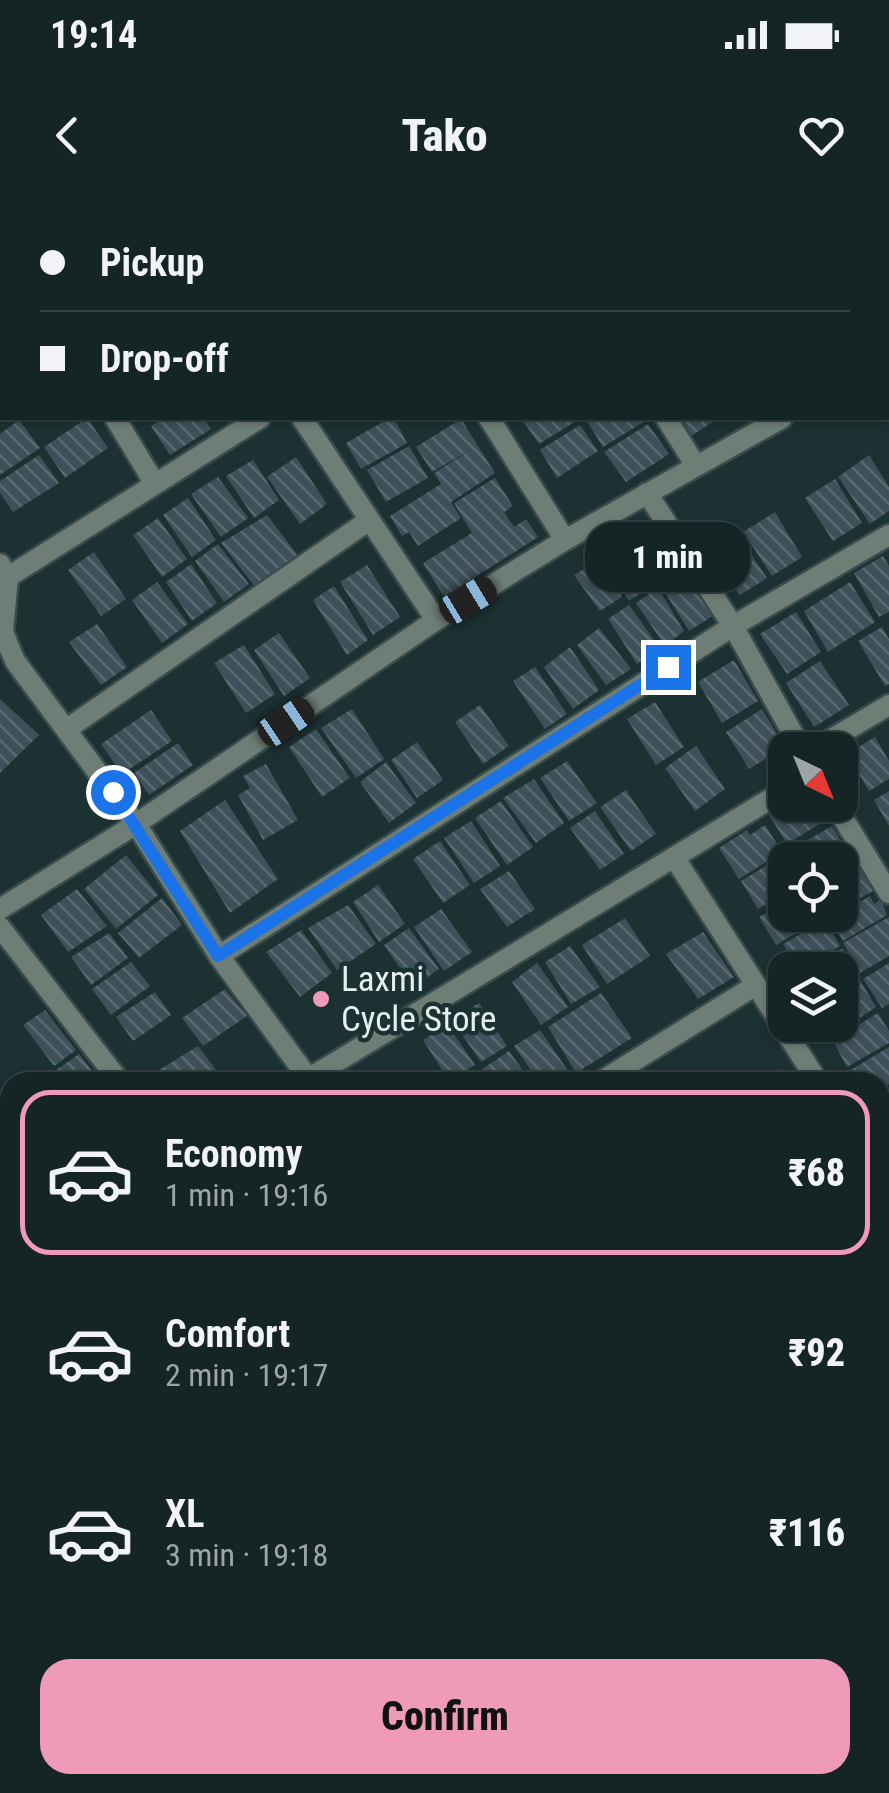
<!DOCTYPE html>
<html lang="en">
<head>
<meta charset="utf-8">
<style>
	:root { --surface:#152526; --page:#1e2d2e; --text:#f1f3f6; --muted:#9da5a7; --line:#344243; --accent:#ef9ab9 }
	body { margin:0; font-family:"Roboto Condensed",sans-serif; background:var(--page); color:var(--text); height:100vh; display:flex; flex-direction:column; font-size:38px; white-space:nowrap }
	* { box-sizing:border-box; margin:0 }
	p { font-size:32px; color:var(--muted) }
	.icon { flex:none; width:55px; height:55px; fill:none; stroke:currentColor; stroke-width:2; stroke-linecap:round; stroke-linejoin:round }
	.map { position:relative; flex:1; overflow:hidden }
	.drawer { position:absolute; left:0px; top:872px; width:890px; height:722px; display:flex; flex-direction:column; background:var(--surface); border-radius:30px 30px 0 0; box-shadow:0 2px 8px #0004,0 0 0 2px var(--line) }
	.drawer>* { flex:none }
	.top-card { position:absolute; left:0px; top:0px; width:890px; height:220px; box-shadow:0 2px 8px #0004,0 0 0 2px var(--line); display:grid; align-content:center; height:220px; padding:0 40px; background:var(--surface) }
	.needle { width:65px; rotate:137deg }
	.controls { position:absolute; left:768px; top:532px; display:grid; gap:20px }
	.controls a { display:grid; place-items:center; width:90px; height:90px; border-radius:20px; background:var(--surface); box-shadow:0 2px 8px #0004,0 0 0 2px var(--line); font-size:50px }
	.end { position:absolute; width:45px; height:45px; margin:-22px; border:12px solid #1a73e8; background:#fff; box-shadow:0 0 0 5px #fff }
	.from { border-radius:50% }
	.bubble { position:absolute; height:70px; border-radius:30px; background:var(--surface); box-shadow:0 2px 8px #0004,0 0 0 2px var(--line); font-size:32px; font-weight:800; line-height:70px; text-align:center }
	.car { position:absolute; width:30px; height:60px; margin:-30px -15px; border-radius:12px; box-shadow:0 0 8px 2px #0007; background:linear-gradient(#222 24%,#8ab4d8 0 40%,#222 0 76%,#8ab4d8 0 86%,#222 0) }
	.top-card b { display:flex; align-items:center; gap:35px; height:95px; font-size:38px }
	.top-card b+b { border-top:2px solid var(--line) }
	.top-card i { width:25px; height:25px; background:var(--text) }
	ul { padding:18px 0 0; list-style:none }
	li { display:flex; align-items:center; gap:30px; height:165px; margin:0 20px 15px; padding:0 20px; border:5px solid transparent; border-radius:30px }
	li div { flex:1 }
	li b { display:block; font-size:38px }
	li em { font-style:normal; font-weight:800 }
	li.on { border-color:var(--accent) }
	li>.icon { width:90px; height:90px; stroke-width:1.5 }
	.primary-button { display:flex; gap:20px; margin-top:auto; padding:20px 40px }
	.primary-button a { flex:1; height:115px; border-radius:30px; background:var(--accent); color:#111; font-size:40px; font-weight:800; line-height:115px; text-align:center }
	.status { display:flex; justify-content:space-between; align-items:center; height:70px; padding:0 50px; background:var(--surface); direction:ltr }
	.status svg { height:28px; fill:currentColor }
	header { display:flex; justify-content:space-between; align-items:center; height:130px; padding:0 40px; background:var(--surface); font-size:45px; font-weight:800 }
	.map>svg:first-child { display:block }
</style>
</head>
<body>
<div class="status"><b>19:14</b><svg viewBox="0 0 49 12"><path d="M0 12V9h3v3zM5 12V6h3v6zM10 12V3h3v9zM15 12V0h3v12zM26 1h20v11H26zM47 4h2v5h-2z"/></svg></div>
<header><svg class="icon" aria-label="back" viewBox="0 0 24 24"><path d="M15 5l-7 7 7 7"/></svg>Tako<svg class="icon" aria-label="heart" viewBox="0 0 24 24"><path d="M12 20l-8-8c-3-5 5-10 8-4 3-6 11-1 8 4z"/></svg></header>
<div class="map">
<svg width="889" height="1593" viewBox="0 0 889 1593">
	<defs>
		<pattern id="building-back-hatch" width="6" height="6" patternUnits="userSpaceOnUse" patternTransform="scale(2.5)"><rect width="6" height="6" fill="#3e5059"/><path d="M-1 5l2 2M0 0l6 6M5-1l2 2" fill="none" stroke="#5a6a71"/></pattern>
	</defs>
	<rect width="100%" height="100%" fill="#1c3132"/>
	<!-- building -->
	<path fill="url(#building-back-hatch)" d="M87 218 108 248 65 278 44 247Z
		M164 218H203L211 229 170 255 151 226Z
		M390 218H394L407 243 361 269 346 243Z
		M521 218H581L539 244Z
		M585 218H650L603 247Z
		M681 218H719L691 236Z
		M461 219 495 273 451 302 461 318 418 346 409 332 402 336 390 316 441 284 434 273 474 248 432 272 416 247Z
		M19 220 40 248 0 275V234Z
		M648 224 669 254 626 282 604 252Z
		M580 225 598 251 557 278 540 250Z
		M409 246 428 278 386 302 367 270Z
		M39 255 59 283 13 312 0 293V281Z
		M869 255 889 287V311L870 324 838 277Z
		M296 257 327 304 300 324 267 277Z
		M253 260 279 300 254 318 226 276Z
		M218 277 248 318 221 337 191 294Z
		M495 278 513 306 504 312 514 327 526 319 538 337 444 397 423 363 472 333 454 303Z
		M835 279 862 323 833 341 805 298Z
		M188 298 216 340 192 357 163 315Z
		M775 312 802 357 772 376 743 332Z
		M267 315 299 357 256 388 221 343Z
		M158 318 187 359 162 377 133 335Z
		M737 333 767 378 740 395 711 351Z
		M625 342 653 385 629 401 601 359Z
		M218 344 249 384 224 402 195 361Z
		M94 352 126 399 101 416 68 370Z
		M883 356 889 366V412L879 417 854 373Z
		M597 361 622 397 600 411 574 375Z
		M191 364 217 403 192 421 166 382Z
		M367 365 400 417 373 435 340 382Z
		M683 370 713 416 689 431 661 386Z
		M157 382 188 424 162 443 132 400Z
		M850 382 875 422 828 452 804 411Z
		M334 386 368 440 347 455 313 400Z
		M658 388 684 431 665 446 636 403Z
		M629 405 660 448 637 464 608 419Z
		M796 412 821 452 787 474 760 434Z
		M97 424 127 467 101 485 69 442Z
		M882 427 889 439V484L885 486 858 441Z
		M599 428 631 469 606 485 577 445Z
		M279 433 310 478 284 496 254 450Z
		M244 445 275 494 246 513 214 463Z
		M570 447 599 490 573 509 544 467Z
		M734 460 758 501 722 523 698 482Z
		M820 461 849 505 814 527 786 483Z
		M535 467 567 514 545 529 513 481Z
		M0 499 39 535 0 573Z
		M655 502 684 547 656 565 627 519Z
		M480 505 509 546 483 564 455 522Z
		M352 509 384 559 356 578 321 528Z
		M762 509 785 547 749 569 726 532Z
		M151 510 172 541 122 574 101 544Z
		M316 529 350 578 322 597 289 547Z
		M875 537 889 561V579L869 591 847 554Z
		M417 542 443 580 417 598 391 560Z
		M178 543 193 565 149 595 134 573Z
		M696 546 725 589 695 611 665 568Z
		M567 561 597 603 569 621 540 578Z
		M386 562 416 603 389 623 360 582Z
		M266 564 298 620 263 640 238 595 250 588 243 576Z
		M534 579 564 623 536 643 503 598Z
		M626 590 656 634 631 651 600 607Z
		M889 591V626L874 600Z
		M225 600 278 679 230 713 180 631Z
		M501 601 533 647 507 665 475 618Z
		M785 605H821L829 618 787 644 769 615Z
		M595 611 624 654 600 670 570 628Z
		M471 621 500 666 474 683 444 638Z
		M765 625 782 652 739 679 719 648 747 630 750 635Z
		M832 626 849 655 839 660H794L789 651Z
		M440 641 470 685 443 703 413 659Z
		M785 654 788 660H785V693L758 709 741 681Z
		M126 655 158 695 116 729 84 689Z
		M860 663 875 690 840 709V674Z
		M509 671 535 709 507 727 480 689Z
		M378 685 405 724 379 742 353 702Z
		M77 689 107 726 68 752 41 715Z
		M870 696 874 704 881 699 887 715 843 741 830 719Z
		M162 698 182 725 139 758 118 733Z
		M785 702V715H827L776 745 759 717Z
		M348 705 376 744 337 770 308 728Z
		M441 709 472 752 444 771 414 727Z
		M889 717V756L860 773 843 743Z
		M625 718 650 756 607 784 582 745Z
		M825 720 840 746 798 770 783 744Z
		M409 728 439 769 413 787 384 745Z
		M301 730 332 773 300 797 266 752Z
		M703 732 734 777 698 799 666 754Z
		M109 733 128 758 91 785 71 757Z
		M570 746 600 787 571 804 545 762Z
		M843 748 858 778 840 789V770H804Z
		M131 762 150 786 111 815 92 789Z
		M537 763 568 807 541 825 512 782Z
		M889 763V804L882 808 863 779Z
		M860 780 876 807 830 838 822 825H840V792Z
		M225 789 247 816 203 846 182 818Z
		M155 792 171 815 133 841 116 817Z
		M601 793 632 838 576 873 548 827Z
		M479 803 507 846 481 862 452 820Z
		M45 810 76 850 54 866 23 825Z
		M878 813 889 831V843L847 867 833 841Z
		M447 824 475 865 449 881 423 840Z
		M540 830 569 872 553 882H539L514 846Z
		M198 846 217 871 201 882H161L154 873Z
		M889 847V884L880 890V882H856L849 871Z
		M509 851 531 882H489L481 870Z
		M79 854 101 882H39Z
		M782 869 795 882H746L758 871 768 882Z
		M889 898V929L880 915V904Z
		M880 1007 889 1014 883 1026 889 1031V1042L880 1055Z
		M882 1140 889 1147V1189L880 1181Z
		M6 1363 10 1367V1433L0 1442V1368Z
		M10 1451V1483L0 1472V1460Z
		M0 1514 10 1526V1543L0 1551Z
		M10 1546V1582L0 1591V1554Z
		M16 1585H68L58 1593H12L10 1590Z
		M128 1585H171L178 1593H135Z
		M175 1585H211L200 1593H182Z
		M268 1585H308L297 1593H275Z
		M446 1585H513L503 1593H452Z
		M540 1585H587L576 1593H546Z
		M686 1585H751L735 1593H692Z
		M764 1585H824L827 1589 822 1593H770Z"/>
	<g fill="none" stroke-linecap="round" stroke-linejoin="round">
		<!-- street casing -->
		<g stroke="#384c4d" stroke-width="25">
			<path id="street" d="M167 0 168 2
				M530 0 531 2
				M719 0 721 2
				M86 2 89 0
				M385 2 390 0
				M822 2 826 0
				M0 26 2 30
				M0 59 2 58
				M888 158 889 157
				M115 218 155 284
				M302 218 436 420
				M489 218 565 340
				M666 218 696 266
				M647 293 733 426 802 550
				M0 364 8 377 3 432 15 461 136 624 219 756 311 882
				M8 377 260 218
				M67 529 368 321
				M813 550 889 505
				M835 605 889 693
				M674 657 818 882
				M0 709 136 624 436 420 565 340 782 218
				M0 727 120 882
				M219 756 733 426 889 335
				M308 879 785 590
				M600 882 756 785
				M0 974 10 986
				M880 979 889 993
				M880 1103 889 1092
				M0 1197 10 1208
				M0 1243 10 1235
				M0 1332 10 1342
				M880 1376 889 1365
				M434 1585 441 1593
				M645 1585 651 1593
				M860 1585 865 1593
				M322 1593 332 1585"/>
		</g>
		<!-- street -->
		<use href="#street" stroke="#6f7d77" stroke-width="20"/>
	</g>
	<g fill="none" stroke-linecap="round" stroke-linejoin="round">
		<!-- route -->
		<path stroke="#1a73e8" stroke-width="12" d="M113 592 218 756 668 467"/>
	</g>
	<!-- markers -->
	<circle fill="#ef9ab9" stroke="#1c3132" stroke-width="4" cx="321" cy="799" r="10"/>
	<g text-anchor="middle" dominant-baseline="central" stroke-width="9" stroke-linejoin="round" paint-order="stroke">
		<!-- poi labels -->
		<g font-size="35" fill="#e4f0f0" stroke="#1c3132" text-anchor="start">
			<text x="341" y="779">Laxmi<tspan x="341" dy="40">Cycle Store</tspan></text>
		</g>
	</g>
</svg>
<div class="controls">
<a><svg class="needle" viewBox="-14 -14 28 28"><path d="M0-13l5 13h-10z" fill="#e53935"/><path d="M0 13l5-13h-10z" fill="#9da5a7"/></svg></a>
<a><svg class="icon" aria-label="locate" viewBox="0 0 24 24"><circle cx="12" cy="12" r="6"/><path d="M12 2v4M12 18v4M2 12h4M18 12h4"/></svg></a>
<a><svg class="icon" aria-label="layers" viewBox="0 0 24 24"><path d="M12 4l9 5-9 5-9-5zM3 14l9 5 9-5"/></svg></a>
</div>
<i class="end from" style="left:113px;top:592px"></i>
<i class="end" style="left:668px;top:467px"></i>
<div class="bubble" style="left:585px;top:322px;width:165px">1 min</div>
<i class="car" style="left:468px;top:400px;rotate:59deg"></i>
<i class="car" style="left:286px;top:522px;rotate:56deg"></i>
<div class="top-card">
<b><i class="from"></i>Pickup</b>
<b><i></i>Drop-off</b>
</div>
<section class="drawer">
<ul>
<li class="on"><svg class="icon" aria-label="car" viewBox="0 0 24 24"><path d="M5 17H2v-5l4-1 3-4h7l3 4 3 1v5h-3M9 17h6M6 11h13"/><circle cx="7" cy="17" r="2"/><circle cx="17" cy="17" r="2"/></svg><div><b>Economy</b><p>1 min · 19:16</p></div><em>₹68</em></li>
<li><svg class="icon" aria-label="car" viewBox="0 0 24 24"><path d="M5 17H2v-5l4-1 3-4h7l3 4 3 1v5h-3M9 17h6M6 11h13"/><circle cx="7" cy="17" r="2"/><circle cx="17" cy="17" r="2"/></svg><div><b>Comfort</b><p>2 min · 19:17</p></div><em>₹92</em></li>
<li><svg class="icon" aria-label="car" viewBox="0 0 24 24"><path d="M5 17H2v-5l4-1 3-4h7l3 4 3 1v5h-3M9 17h6M6 11h13"/><circle cx="7" cy="17" r="2"/><circle cx="17" cy="17" r="2"/></svg><div><b>XL</b><p>3 min · 19:18</p></div><em>₹116</em></li>
</ul>
<div class="primary-button"><a>Confirm</a></div>
</section>
</div>
</body>
</html>
